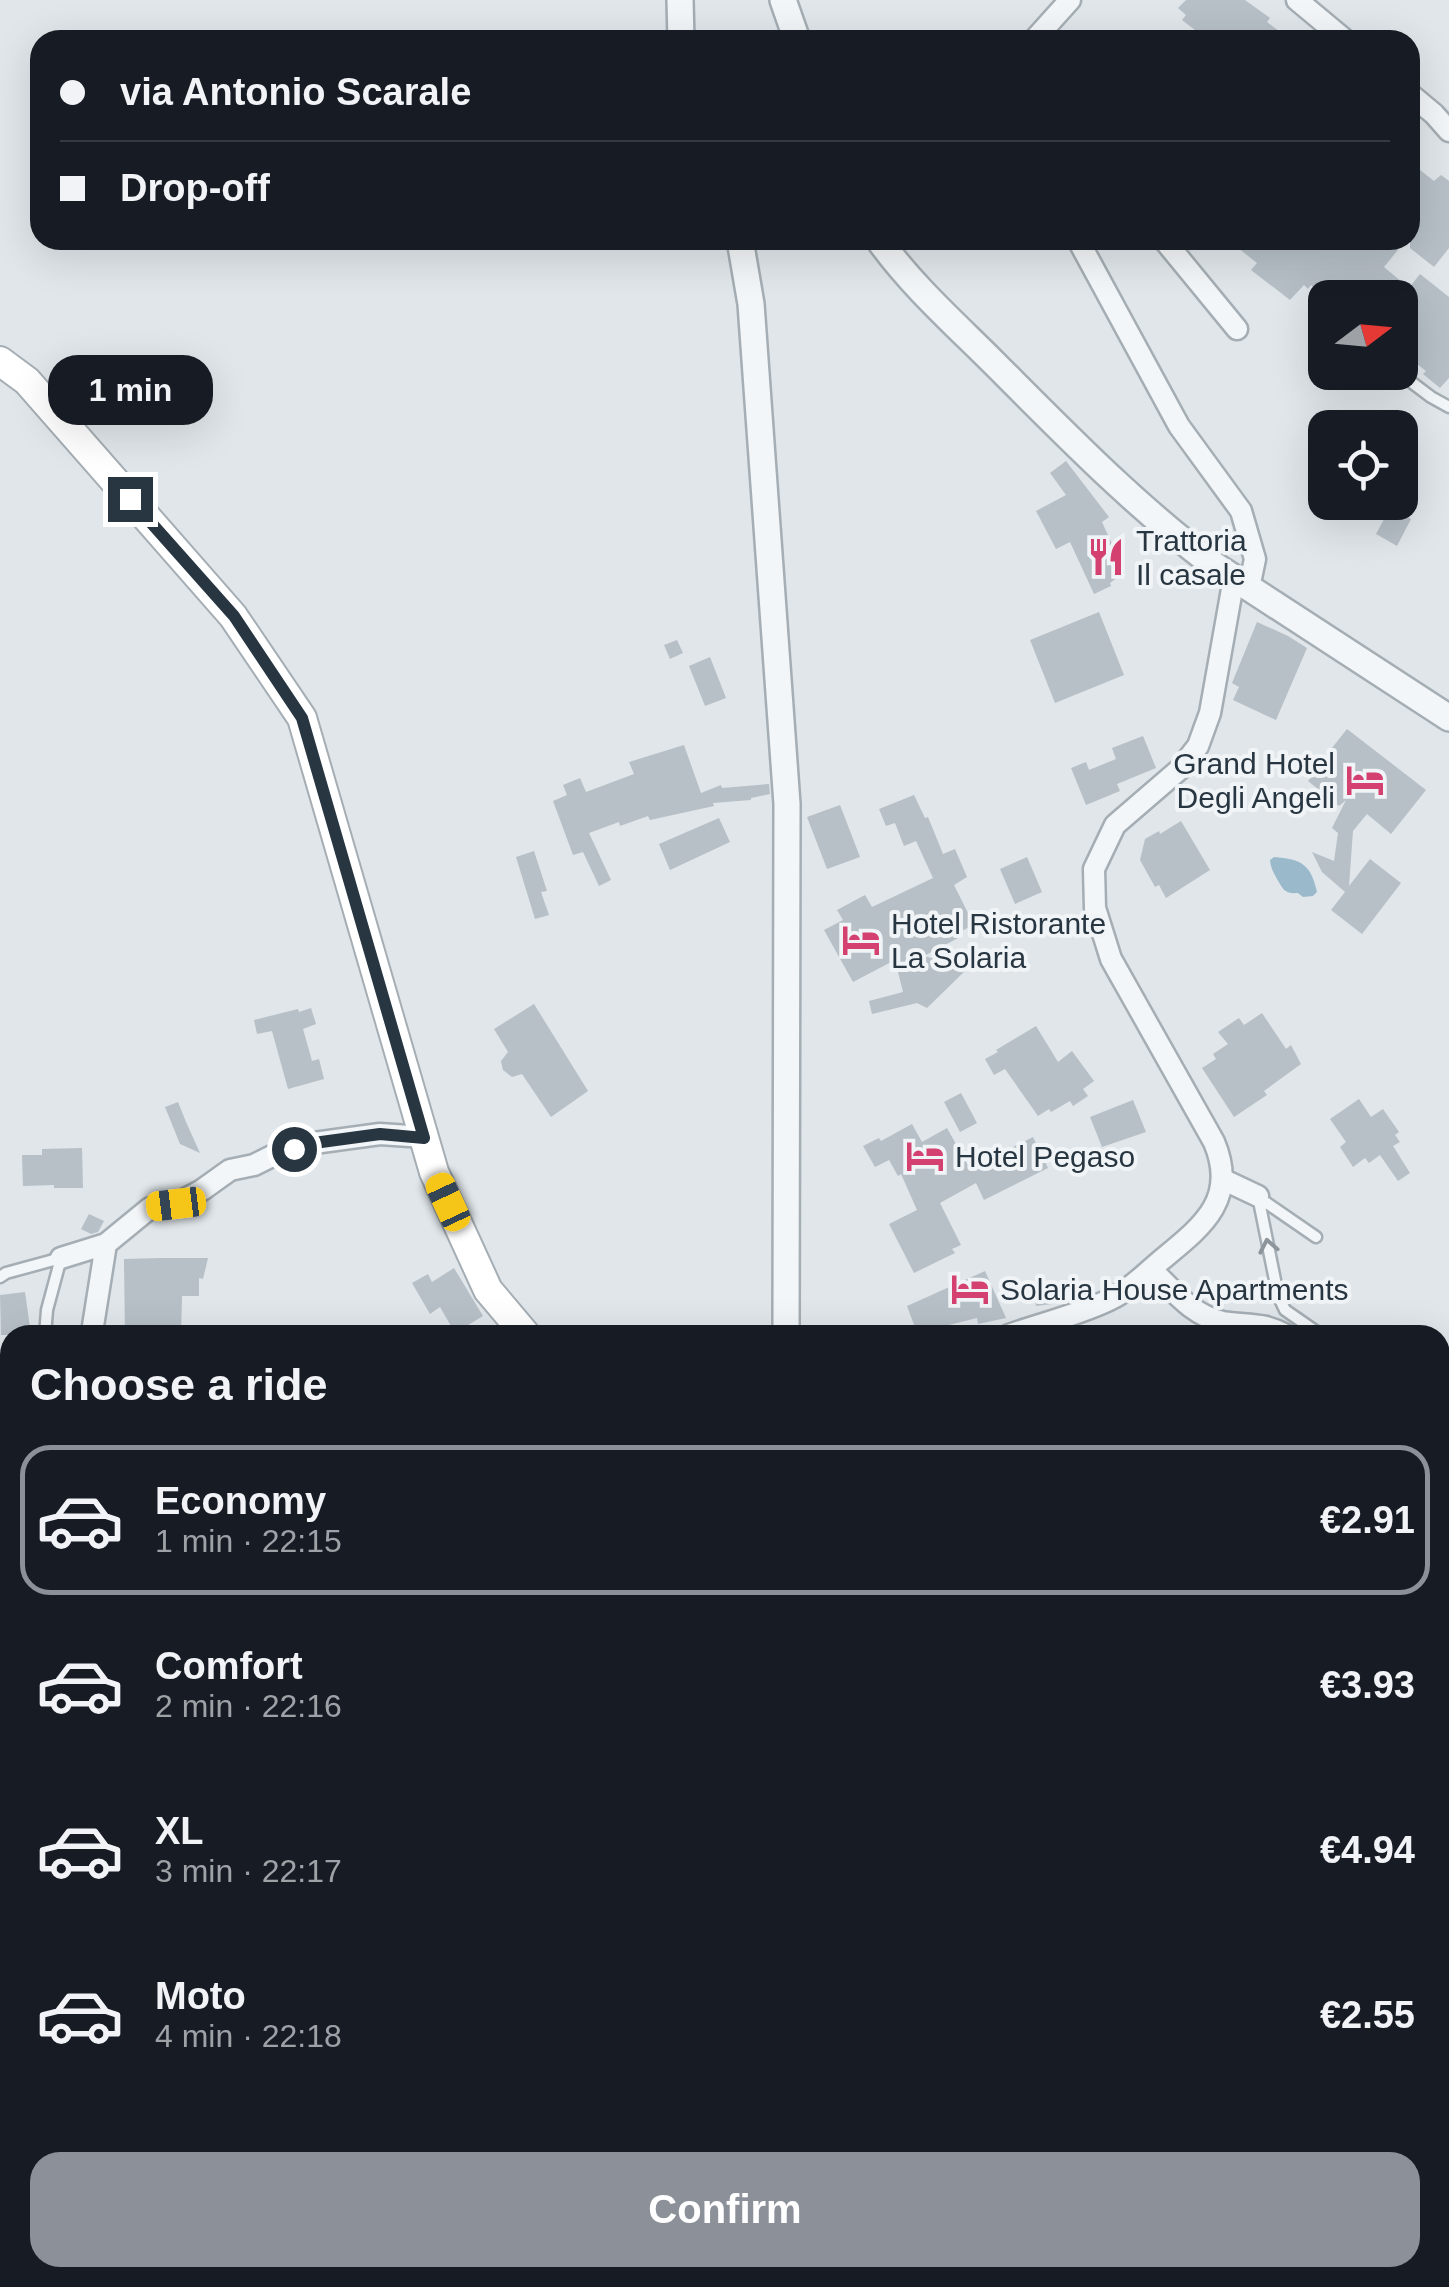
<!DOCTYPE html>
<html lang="en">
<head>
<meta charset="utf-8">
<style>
	:root { --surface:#171b24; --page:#242831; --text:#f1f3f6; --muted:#9ea1a6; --line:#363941; --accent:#8c9099 }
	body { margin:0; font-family:Arial,sans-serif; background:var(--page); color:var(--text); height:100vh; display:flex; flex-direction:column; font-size:38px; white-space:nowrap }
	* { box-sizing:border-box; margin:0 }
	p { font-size:32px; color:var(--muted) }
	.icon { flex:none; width:55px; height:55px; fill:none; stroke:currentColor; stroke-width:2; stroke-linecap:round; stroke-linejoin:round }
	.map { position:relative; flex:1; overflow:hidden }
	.side { position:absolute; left:0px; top:1325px; width:1450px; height:962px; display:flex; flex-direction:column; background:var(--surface); border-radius:30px 30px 0 0; box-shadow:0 10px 40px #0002 }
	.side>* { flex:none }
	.top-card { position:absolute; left:30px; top:30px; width:1390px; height:220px; border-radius:30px; box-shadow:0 10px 40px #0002; display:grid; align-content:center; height:220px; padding:0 30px; background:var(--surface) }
	.needle { width:65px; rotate:74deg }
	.controls { position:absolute; left:1308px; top:280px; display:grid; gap:20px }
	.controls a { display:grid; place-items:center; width:110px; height:110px; border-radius:20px; background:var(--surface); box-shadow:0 10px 40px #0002; font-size:50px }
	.end { position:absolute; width:45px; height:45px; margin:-22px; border:12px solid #283642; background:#fff; box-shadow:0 0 0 5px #fff }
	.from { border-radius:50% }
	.bubble { position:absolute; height:70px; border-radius:30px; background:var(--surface); box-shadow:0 10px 40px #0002; font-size:32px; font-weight:600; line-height:70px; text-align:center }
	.car { position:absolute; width:30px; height:60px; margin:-30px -15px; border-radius:12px; box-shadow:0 0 8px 2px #0007; background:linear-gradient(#f5c518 24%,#345 0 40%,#f5c518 0 76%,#345 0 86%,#f5c518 0) }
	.top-card b { display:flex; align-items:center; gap:35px; height:95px; font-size:38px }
	.top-card b+b { border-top:2px solid var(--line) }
	.top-card i { width:25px; height:25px; background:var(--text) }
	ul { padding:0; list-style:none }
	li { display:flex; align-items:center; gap:30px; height:150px; margin:0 20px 15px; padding:0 10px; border:5px solid transparent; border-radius:30px }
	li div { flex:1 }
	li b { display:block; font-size:38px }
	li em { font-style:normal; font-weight:600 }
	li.current { border-color:var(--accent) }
	li>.icon { width:90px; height:90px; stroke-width:1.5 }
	h2 { padding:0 30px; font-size:45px; line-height:120px }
	.cta { display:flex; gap:20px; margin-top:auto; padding:20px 30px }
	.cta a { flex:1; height:115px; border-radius:30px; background:var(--accent); color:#fff; font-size:40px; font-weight:600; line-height:115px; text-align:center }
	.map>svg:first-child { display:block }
</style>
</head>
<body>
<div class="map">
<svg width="1449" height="2287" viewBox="0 0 1449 2287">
	<rect width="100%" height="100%" fill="#e0e6ea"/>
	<!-- green -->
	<path fill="#c9d4c1" d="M1440 2023 1449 2035V2074L1440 2079Z"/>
	<!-- water -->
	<path fill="#9abacb" d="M1274 857C1302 859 1311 865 1317 892L1313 896 1303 897 1298 893C1284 894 1283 889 1277 879 1273 871 1271 869 1270 860Z"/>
	<!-- building -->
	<path fill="#b7c0c7" d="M1186 0H1245L1270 18 1267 22 1291 40H1208L1182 20 1186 15 1178 8Z
		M1410 162 1434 181 1441 175 1449 181V248L1434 267 1410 248Z
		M1228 240H1406L1384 267 1409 288 1420 274 1449 297V378L1440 388 1423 374 1426 371 1400 351V298H1338L1322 285 1317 291 1311 285 1308 289 1304 285 1290 300 1251 270 1257 263Z
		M1066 461 1109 517 1102 522 1125 572 1110 583 1111 586 1094 594 1070 542 1056 549 1036 511 1066 495 1050 473Z
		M1390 508 1411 519 1397 546 1376 534Z
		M1099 612 1124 675 1055 703 1030 640Z
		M1257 622 1288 636 1307 648 1276 720 1233 700 1239 687 1232 683Z
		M677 640 683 653 670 659 664 645Z
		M710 657 726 698 705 706 689 666Z
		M1347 729 1426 790 1391 834 1367 814 1353 831 1349 886 1370 859 1401 883 1362 934 1331 910 1345 892 1322 872 1312 852 1334 861 1338 833 1332 828 1346 800 1339 806 1308 781 1315 773 1309 769 1320 754 1324 758Z
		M1143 736 1156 768 1117 784 1120 791 1086 805 1071 768 1086 762 1089 770 1116 759 1112 748Z
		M684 745 701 793 721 785 722 788 769 784 770 794 751 798V800L713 803 714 806 650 820 648 816 620 826 619 822 589 833 611 880 599 886 583 852 573 855 553 801 567 795 563 785 580 778 586 792 634 774 629 762Z
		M914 795 925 818 928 817 943 854 955 849 967 877 954 885 974 925 959 932 962 936 924 956 968 968 927 1008 917 1003 872 1014 869 1001 903 992 895 960 853 982 824 930 843 920 837 910 865 895 872 907 933 878 916 841 904 846 895 823 886 826 879 809Z
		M840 805 860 857 827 869 807 817Z
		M719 818 730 842 670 870 659 844Z
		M1181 821 1210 870 1166 898 1159 885 1155 887 1140 860 1145 839 1159 831 1160 834Z
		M534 851 547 891 541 892 549 915 535 919 516 857Z
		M1027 857 1042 892 1015 904 1000 869Z
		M534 1004 588 1091 551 1117 522 1074 512 1077 503 1070 501 1061 508 1052 494 1029Z
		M311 1008 316 1024 303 1029 312 1061 319 1059 324 1079 288 1089 272 1031 257 1034 254 1020 298 1009 299 1012Z
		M1262 1013 1286 1049 1291 1045 1301 1064 1264 1091 1267 1095 1234 1117 1202 1068 1216 1059 1213 1054 1228 1044 1218 1032 1239 1018 1244 1025Z
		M1036 1026 1058 1062 1072 1051 1094 1081 1083 1089 1088 1096 1073 1106 1070 1101 1051 1112 1049 1109 1038 1116 1005 1069 994 1075 985 1059 998 1052 996 1050Z
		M961 1093 977 1123 960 1132 944 1102Z
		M1359 1099 1371 1117 1383 1109 1399 1132 1395 1135 1400 1142 1393 1146 1410 1173 1398 1181 1380 1155 1369 1163 1365 1158 1353 1167 1340 1147 1346 1142 1330 1119Z
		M1133 1100 1146 1132 1102 1147 1090 1117Z
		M178 1102 186 1122 200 1153 180 1144 165 1107Z
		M912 1124 922 1142 947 1128 970 1169 1033 1137 1048 1168 984 1200 976 1183 940 1203 961 1245 952 1249 955 1253 914 1273 889 1224 917 1210 901 1174 898 1176 889 1160 875 1167 863 1146 879 1138 881 1141Z
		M82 1148 83 1188H54V1185L23 1186 22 1155H42V1149Z
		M89 1214 104 1221 98 1232 91 1234 81 1229Z
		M161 1258H208L203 1279 199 1278V1296H182L181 1335H125L124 1259Z
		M454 1268 483 1316 455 1333 440 1307 430 1314 412 1283 428 1274 432 1282Z
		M985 1271 1006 1318 978 1324 977 1318 917 1333 907 1306Z
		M1049 1287 1052 1304 1036 1306 1034 1290Z
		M25 1292 31 1335H1L0 1295Z"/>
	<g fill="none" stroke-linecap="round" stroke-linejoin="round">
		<!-- service casing -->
		<g stroke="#a5aeb4" stroke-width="15">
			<path id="service" d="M1398 372 1431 397 1449 407
				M1258 1196 1278 1295 1285 1310 1321 1335
				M1258 1197 1316 1237
				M0 1277 6 1273 61 1258 47 1310 45 1335
				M1440 1428 1449 1438
				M271 2278 279 2287"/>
		</g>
		<!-- minor casing -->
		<g stroke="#a5aeb4" stroke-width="25">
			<path id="minor" d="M1297 0 1345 40
				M1034 40 1070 0
				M1410 94 1434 114 1449 131
				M1078 240 1179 426 1241 511 1255 559 1249 588
				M1164 240 1237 329
				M1222 1179 1258 1196
				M61 1258 106 1244 150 1208 176 1204 202 1190 230 1170 254 1165 274 1155 314 1143 380 1134 424 1137
				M1151 1269C1172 1289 1192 1316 1223 1322 1247 1326 1263 1322 1286 1335
				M94 1335 93 1326 106 1244
				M1009 1335C1042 1323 1079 1315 1111 1299 1128 1291 1145 1274 1159 1262 1200 1228 1239 1201 1214 1142L1111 959 1095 908 1094 869 1115 825 1180 769 1198 746 1210 713 1234 578
				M1440 1489 1449 1501
				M1440 1583 1449 1576
				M1440 1797 1449 1808
				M1440 1971 1449 1983
				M573 2278 574 2287
				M964 2278 968 2287
				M1439 2287 1449 2276"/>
		</g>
		<!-- tertiary casing -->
		<g stroke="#a5aeb4" stroke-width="30">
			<path id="tertiary" d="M680 0 681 40
				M783 0 797 40
				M740 240 751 304 787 804 786 1335
				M879 240C912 286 955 324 995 364 1065 434 1133 504 1211 563L1449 718"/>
		</g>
		<!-- secondary casing -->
		<g stroke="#a5aeb4" stroke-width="32">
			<path id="secondary" d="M0 361 27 381 233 616 302 718 434 1172 488 1290 526 1335
				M533 2278 534 2287
				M922 2278 926 2287"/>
		</g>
		<!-- path -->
		<path stroke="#bec4c9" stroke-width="4" stroke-dasharray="8 8" stroke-linecap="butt" d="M1440 2152 1449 2146
			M1440 2183 1449 2177
			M1440 2216 1449 2210
			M1298 2278 1303 2287
			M1226 2287 1241 2278
			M1275 2287 1290 2278
			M1328 2287 1343 2278"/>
		<!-- service -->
		<use href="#service" stroke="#f3f6f8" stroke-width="10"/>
		<!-- minor -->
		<use href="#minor" stroke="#f3f6f8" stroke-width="20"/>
		<!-- tertiary -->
		<use href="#tertiary" stroke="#f3f6f8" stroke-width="25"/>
		<!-- secondary -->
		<use href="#secondary" stroke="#fff" stroke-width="28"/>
	</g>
	<!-- one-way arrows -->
	<defs><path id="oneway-chevron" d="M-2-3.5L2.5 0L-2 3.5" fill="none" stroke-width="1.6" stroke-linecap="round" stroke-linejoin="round" transform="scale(2.5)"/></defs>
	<use stroke="#8e969d" href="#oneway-chevron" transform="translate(1268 1246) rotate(-101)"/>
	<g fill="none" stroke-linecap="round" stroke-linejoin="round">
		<!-- route -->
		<path stroke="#283642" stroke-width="12" d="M130 499 234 616 302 718 424 1138 380 1134 314 1143 294 1149"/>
	</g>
	<!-- icons -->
	<defs>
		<g id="restaurant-bare" transform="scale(3)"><path d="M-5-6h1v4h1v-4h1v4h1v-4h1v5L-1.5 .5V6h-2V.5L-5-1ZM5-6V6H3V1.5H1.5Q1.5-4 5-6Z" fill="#d4406f" stroke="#f0f4f7" stroke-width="2.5" paint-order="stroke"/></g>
		<g id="hotel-bare" transform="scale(3)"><path d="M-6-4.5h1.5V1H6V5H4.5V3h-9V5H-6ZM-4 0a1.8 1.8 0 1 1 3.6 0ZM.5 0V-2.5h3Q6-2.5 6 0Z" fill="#d4406f" stroke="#f0f4f7" stroke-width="2.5" paint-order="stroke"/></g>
	</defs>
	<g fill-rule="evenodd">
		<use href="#restaurant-bare" x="1106" y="557"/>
		<use href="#hotel-bare" x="1365" y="780"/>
		<use href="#hotel-bare" x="861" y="940"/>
		<use href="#hotel-bare" x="925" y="1156"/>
		<use href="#hotel-bare" x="970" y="1289"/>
	</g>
	<g text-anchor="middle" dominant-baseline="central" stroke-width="8" stroke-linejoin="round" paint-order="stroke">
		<!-- poi labels -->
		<g font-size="30" fill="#283642" stroke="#f0f4f7" text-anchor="start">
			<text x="1136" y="540">Trattoria<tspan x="1136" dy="34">Il casale</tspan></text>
			<text x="1335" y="763" text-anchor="end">Grand Hotel<tspan x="1335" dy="34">Degli Angeli</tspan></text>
			<text x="891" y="923">Hotel Ristorante<tspan x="891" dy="34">La Solaria</tspan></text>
			<text x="955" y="1156">Hotel Pegaso</text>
			<text x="1000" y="1289">Solaria House Apartments</text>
		</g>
	</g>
</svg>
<div class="controls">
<a><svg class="needle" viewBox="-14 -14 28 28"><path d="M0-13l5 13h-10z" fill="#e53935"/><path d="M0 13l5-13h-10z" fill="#9ea1a6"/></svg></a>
<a><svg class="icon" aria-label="locate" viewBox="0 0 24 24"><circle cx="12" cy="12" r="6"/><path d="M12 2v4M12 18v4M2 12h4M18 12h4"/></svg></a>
</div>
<i class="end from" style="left:294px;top:1149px"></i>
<i class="end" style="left:130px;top:499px"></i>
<div class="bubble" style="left:48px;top:355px;width:165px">1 min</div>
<i class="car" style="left:448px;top:1202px;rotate:335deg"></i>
<i class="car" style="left:176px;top:1204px;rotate:263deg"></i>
<div class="top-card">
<b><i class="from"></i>via Antonio Scarale</b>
<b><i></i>Drop-off</b>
</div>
<section class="side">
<h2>Choose a ride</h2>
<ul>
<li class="current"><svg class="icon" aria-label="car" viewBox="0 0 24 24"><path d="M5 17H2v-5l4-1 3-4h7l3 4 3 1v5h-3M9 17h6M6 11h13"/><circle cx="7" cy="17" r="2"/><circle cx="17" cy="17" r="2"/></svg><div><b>Economy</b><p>1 min · 22:15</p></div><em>€2.91</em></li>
<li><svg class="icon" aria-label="car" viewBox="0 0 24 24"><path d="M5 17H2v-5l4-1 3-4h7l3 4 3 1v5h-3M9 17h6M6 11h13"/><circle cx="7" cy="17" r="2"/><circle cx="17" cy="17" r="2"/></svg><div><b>Comfort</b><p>2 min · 22:16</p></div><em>€3.93</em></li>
<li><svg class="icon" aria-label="car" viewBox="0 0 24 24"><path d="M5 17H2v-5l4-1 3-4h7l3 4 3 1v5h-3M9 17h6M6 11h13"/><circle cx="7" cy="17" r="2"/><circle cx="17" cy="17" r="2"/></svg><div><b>XL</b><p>3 min · 22:17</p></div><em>€4.94</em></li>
<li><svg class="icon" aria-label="car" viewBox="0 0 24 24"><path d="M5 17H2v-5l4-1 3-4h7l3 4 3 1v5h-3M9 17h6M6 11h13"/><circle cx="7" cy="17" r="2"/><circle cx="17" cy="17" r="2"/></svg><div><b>Moto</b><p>4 min · 22:18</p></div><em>€2.55</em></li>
</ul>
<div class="cta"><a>Confirm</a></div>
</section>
</div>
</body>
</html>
